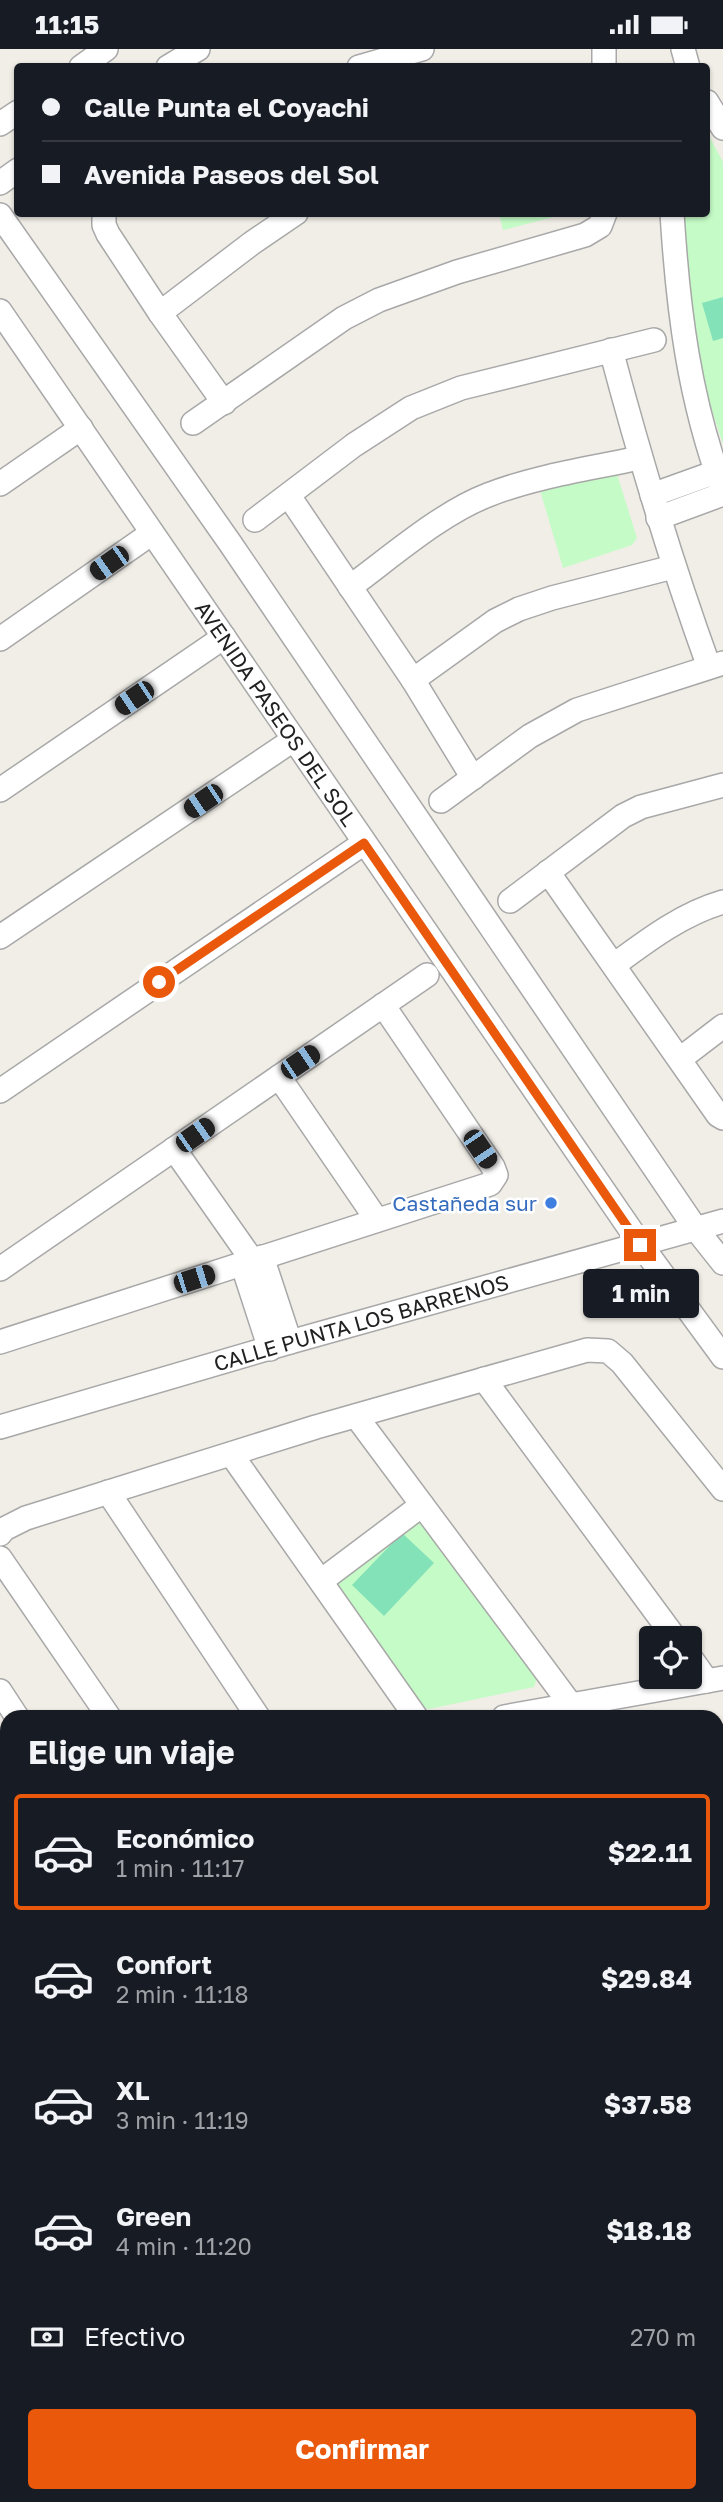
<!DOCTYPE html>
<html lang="es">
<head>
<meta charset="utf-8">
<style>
	:root { --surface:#171b24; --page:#242831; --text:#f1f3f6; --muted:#9ea1a6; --line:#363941; --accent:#ea580c }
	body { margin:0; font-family:"Golos Text",sans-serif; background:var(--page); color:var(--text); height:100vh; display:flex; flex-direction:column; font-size:26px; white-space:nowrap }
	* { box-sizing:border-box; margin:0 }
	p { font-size:23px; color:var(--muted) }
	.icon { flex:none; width:38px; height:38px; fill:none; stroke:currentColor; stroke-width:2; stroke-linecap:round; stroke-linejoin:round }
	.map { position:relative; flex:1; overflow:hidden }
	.drawer { position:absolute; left:0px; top:1661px; width:724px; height:793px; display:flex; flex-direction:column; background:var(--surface); border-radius:21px 21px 0 0; box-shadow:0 2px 5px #0004 }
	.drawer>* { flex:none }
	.banner { position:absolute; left:14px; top:14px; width:696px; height:154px; border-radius:7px; box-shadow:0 2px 5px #0004; display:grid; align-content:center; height:154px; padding:0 28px; background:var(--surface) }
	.buttons { position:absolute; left:639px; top:1577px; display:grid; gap:14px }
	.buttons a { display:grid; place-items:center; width:63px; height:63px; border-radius:7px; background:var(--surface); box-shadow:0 2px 5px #0004; font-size:35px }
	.end { position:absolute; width:32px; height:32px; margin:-16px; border:9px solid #ea580c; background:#fff; box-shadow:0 0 0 4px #fff }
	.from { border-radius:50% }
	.bubble { position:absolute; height:49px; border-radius:7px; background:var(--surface); box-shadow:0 2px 5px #0004; font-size:23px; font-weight:700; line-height:49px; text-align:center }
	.car { position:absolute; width:21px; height:42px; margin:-21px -10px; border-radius:9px; box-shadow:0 0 5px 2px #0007; background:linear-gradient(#222 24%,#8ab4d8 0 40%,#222 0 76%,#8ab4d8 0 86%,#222 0) }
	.banner b { display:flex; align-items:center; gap:24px; height:66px; font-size:26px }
	.banner b+b { border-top:2px solid var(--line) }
	.banner i { width:18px; height:18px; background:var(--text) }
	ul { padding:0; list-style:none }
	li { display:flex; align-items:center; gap:21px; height:116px; margin:0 14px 10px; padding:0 14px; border:4px solid transparent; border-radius:7px }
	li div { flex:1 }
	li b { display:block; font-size:26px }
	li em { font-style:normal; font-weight:700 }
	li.current { border-color:var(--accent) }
	li>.icon { width:63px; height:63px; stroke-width:1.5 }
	h2 { padding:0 28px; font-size:32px; line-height:84px }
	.pay { display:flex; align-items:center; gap:18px; height:77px; padding:0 28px; font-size:26px }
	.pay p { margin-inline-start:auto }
	.action { display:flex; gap:14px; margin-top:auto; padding:14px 28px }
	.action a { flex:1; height:80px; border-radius:7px; background:var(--accent); color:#fff; font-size:28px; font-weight:700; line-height:80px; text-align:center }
	.status { display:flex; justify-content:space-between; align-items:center; height:49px; padding:0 35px; background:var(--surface); direction:ltr }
	.status svg { height:19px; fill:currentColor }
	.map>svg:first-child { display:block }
</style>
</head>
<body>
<div class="status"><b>11:15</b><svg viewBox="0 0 49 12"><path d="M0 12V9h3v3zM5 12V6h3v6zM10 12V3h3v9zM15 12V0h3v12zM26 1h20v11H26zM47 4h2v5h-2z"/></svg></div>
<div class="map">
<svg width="723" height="2453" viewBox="0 0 723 2453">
	<rect width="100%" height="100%" fill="#f1eee7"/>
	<!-- park -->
	<path fill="#c5fbc6" d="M707 83 723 113V395L710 356 686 246 685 165 707 164Z
		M499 165V164L565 165 503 181Z
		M609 420 617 425 637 489 632 496 563 519 539 438Z
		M419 1472 537 1628 534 1638 429 1660 422 1658 337 1535 339 1525Z"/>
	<!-- pitch -->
	<path fill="#84e2b8" d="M723 248V289L713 292 702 254Z
		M402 1484 434 1514 384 1567 352 1536Z"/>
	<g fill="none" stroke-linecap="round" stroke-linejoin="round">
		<!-- stream -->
		<path stroke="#a7d6e0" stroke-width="5" d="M718 1740 723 1739
			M0 1902 7 1900"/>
		<!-- minor casing -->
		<g stroke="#a8a8a8" stroke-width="26">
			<g id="minor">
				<path d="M604 0V18"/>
				<path d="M683 0 688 18"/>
				<path d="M81 18 106 0"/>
				<path d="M168 18 198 0"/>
				<path d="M359 18 422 0"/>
				<path d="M707 53 723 79"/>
				<path d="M0 75 18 63"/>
				<path d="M0 134 18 121"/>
				<path d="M104 164V176L108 185 160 264 224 354"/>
				<path d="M672 164C678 261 689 350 723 441"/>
				<path d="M0 166 230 494 696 1180 723 1214"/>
				<path id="s1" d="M0 262 641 1196 723 1308"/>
				<path d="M160 264 252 194 296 164"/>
				<path d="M611 301C640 410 671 513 709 618"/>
				<path d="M193 374 344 269 379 251 457 223 585 186 600 177 605 164"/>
				<path d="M0 435 81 379"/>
				<path d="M652 446 716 423"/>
				<path d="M289 447 413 631 473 729"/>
				<path d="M658 469 723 445"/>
				<path d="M255 471 354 396 411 359 461 339 654 291"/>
				<path d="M350 538C391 508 441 464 488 446 536 427 589 420 639 409"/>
				<path d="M0 590 152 484"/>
				<path d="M413 631 495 572 519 560 552 549 673 518"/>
				<path d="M0 741 224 588"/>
				<path d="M441 752 530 687 577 661 723 614"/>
				<path d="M548 823 718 1066 723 1069"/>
				<path d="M510 852 623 767 641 758 723 736"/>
				<path d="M0 888 293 691"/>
				<path d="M614 916C648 891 682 865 723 853"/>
				<path d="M680 1010 723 977"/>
				<path d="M279 1028 377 1171"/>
				<path d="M0 1042 364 794"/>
				<path d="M174 1100 252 1211"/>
				<path d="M262 1208 290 1293"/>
				<path d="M242 1214 270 1300"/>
				<path d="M0 1220 427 926"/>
				<path d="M0 1293 490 1135 496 1126 493 1118 383 956"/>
				<path d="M484 1330 675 1589"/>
				<path d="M356 1367 571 1656"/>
				<path id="s2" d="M0 1378 290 1293 723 1172"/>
				<path d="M231 1405 416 1668"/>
				<path d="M108 1443 258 1668"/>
				<path d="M0 1485 4 1480 26 1469 316 1378 587 1301 608 1302 622 1314 723 1440"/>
				<path d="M0 1509 109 1668"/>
				<path d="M321 1532 422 1456"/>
				<path d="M690 1608 707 1632"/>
				<path d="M0 1642 17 1668"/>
				<path d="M504 1668 723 1629"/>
				<path d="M718 1709 723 1708"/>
				<path d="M718 1825 723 1824"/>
				<path d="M718 1906 723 1905"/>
				<path d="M718 2031 723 2030"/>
				<path d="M718 2155 723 2154"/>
				<path d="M0 2257 7 2252"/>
				<path d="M718 2283 723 2282"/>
				<path d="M718 2341 723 2327"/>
				<path d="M0 2391 7 2393"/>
				<path d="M718 2406 723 2405"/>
				<path d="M484 2446 489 2453"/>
				<path d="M528 2446 533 2453"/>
				<path d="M157 2453 166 2446"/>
				<path d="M375 2453 384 2446"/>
				<path d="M561 2453 575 2446"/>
			</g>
		</g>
		<!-- minor -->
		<use href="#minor" stroke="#fff" stroke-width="23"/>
	</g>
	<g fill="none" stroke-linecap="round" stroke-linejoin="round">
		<!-- route -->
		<path stroke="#ea580c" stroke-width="9" d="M159 933 364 794 640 1196"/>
	</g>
	<!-- markers -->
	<circle fill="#3f7fe0" stroke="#fff" stroke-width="2.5" cx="551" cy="1154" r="7"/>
	<g text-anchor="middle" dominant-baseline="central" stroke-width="5" stroke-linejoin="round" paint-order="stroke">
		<!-- street labels -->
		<g font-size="21" fill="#212121" stroke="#fff">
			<text stroke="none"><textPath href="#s1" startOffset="488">AVENIDA PASEOS DEL SOL</textPath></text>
			<text stroke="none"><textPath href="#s2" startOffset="376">CALLE PUNTA LOS BARRENOS</textPath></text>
		</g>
		<!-- shop labels -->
		<g font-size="21" fill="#366cbe" stroke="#fff" text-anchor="end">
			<text x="537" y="1154">Castañeda sur</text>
		</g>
	</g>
</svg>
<div class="buttons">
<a><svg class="icon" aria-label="locate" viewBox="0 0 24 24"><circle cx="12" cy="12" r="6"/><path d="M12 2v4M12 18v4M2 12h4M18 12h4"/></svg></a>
</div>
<i class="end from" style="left:159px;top:933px"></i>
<i class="end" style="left:640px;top:1196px"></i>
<div class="bubble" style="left:583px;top:1220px;width:116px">1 min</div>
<i class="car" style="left:109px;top:514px;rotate:235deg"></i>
<i class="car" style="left:134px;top:649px;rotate:236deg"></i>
<i class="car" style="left:203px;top:752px;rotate:236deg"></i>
<i class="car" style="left:300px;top:1013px;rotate:56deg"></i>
<i class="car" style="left:195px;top:1086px;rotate:55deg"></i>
<i class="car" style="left:480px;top:1100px;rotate:146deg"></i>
<i class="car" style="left:194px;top:1230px;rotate:72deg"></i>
<div class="banner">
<b><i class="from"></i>Calle Punta el Coyachi</b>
<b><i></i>Avenida Paseos del Sol</b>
</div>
<section class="drawer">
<h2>Elige un viaje</h2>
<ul>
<li class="current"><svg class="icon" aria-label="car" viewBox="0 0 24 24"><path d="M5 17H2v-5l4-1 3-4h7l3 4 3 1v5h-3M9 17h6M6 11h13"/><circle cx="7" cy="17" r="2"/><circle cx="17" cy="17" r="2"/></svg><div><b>Económico</b><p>1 min · 11:17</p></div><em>$22.11</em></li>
<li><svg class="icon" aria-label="car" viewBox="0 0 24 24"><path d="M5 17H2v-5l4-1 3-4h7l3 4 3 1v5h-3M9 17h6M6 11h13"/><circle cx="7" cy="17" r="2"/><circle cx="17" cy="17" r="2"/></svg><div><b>Confort</b><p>2 min · 11:18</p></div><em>$29.84</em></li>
<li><svg class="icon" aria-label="car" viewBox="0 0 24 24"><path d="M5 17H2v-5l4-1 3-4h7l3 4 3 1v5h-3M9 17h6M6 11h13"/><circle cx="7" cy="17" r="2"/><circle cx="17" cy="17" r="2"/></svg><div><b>XL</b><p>3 min · 11:19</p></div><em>$37.58</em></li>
<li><svg class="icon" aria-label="car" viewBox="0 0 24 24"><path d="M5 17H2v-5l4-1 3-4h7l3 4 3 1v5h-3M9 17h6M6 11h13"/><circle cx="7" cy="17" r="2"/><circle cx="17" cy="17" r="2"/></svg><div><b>Green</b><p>4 min · 11:20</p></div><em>$18.18</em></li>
</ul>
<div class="pay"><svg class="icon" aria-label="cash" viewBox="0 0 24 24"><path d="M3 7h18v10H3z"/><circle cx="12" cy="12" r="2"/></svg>Efectivo<p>270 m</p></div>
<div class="action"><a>Confirmar</a></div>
</section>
</div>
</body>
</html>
